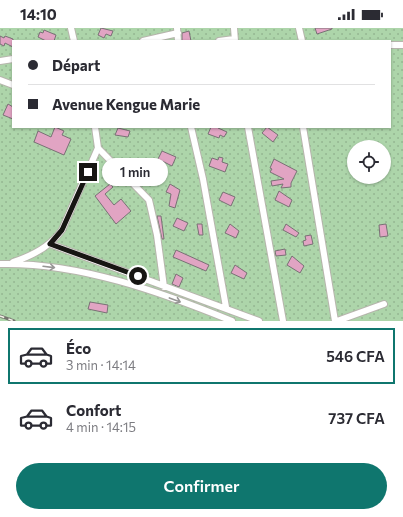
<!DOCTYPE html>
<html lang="fr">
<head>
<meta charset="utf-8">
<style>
	:root { --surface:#fff; --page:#f7f7f7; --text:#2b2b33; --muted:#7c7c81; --line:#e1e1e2; --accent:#0f766e }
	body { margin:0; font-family:Commissioner,sans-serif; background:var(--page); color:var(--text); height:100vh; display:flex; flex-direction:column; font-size:15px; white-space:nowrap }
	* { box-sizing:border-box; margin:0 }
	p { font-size:13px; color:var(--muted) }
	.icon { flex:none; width:22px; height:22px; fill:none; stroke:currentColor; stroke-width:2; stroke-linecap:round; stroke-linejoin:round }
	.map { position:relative; height:293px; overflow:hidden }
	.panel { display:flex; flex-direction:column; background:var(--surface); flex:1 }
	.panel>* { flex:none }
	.guide { position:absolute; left:12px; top:12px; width:379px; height:88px; border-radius:0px; box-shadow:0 1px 3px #0004; display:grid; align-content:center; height:88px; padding:0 16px; background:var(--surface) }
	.fabs { position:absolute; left:347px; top:112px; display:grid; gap:8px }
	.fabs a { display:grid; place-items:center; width:44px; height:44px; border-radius:50%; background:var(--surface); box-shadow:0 1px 3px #0004; font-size:20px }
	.end { position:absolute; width:18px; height:18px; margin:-9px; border:5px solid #171613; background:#fff; box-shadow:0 0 0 2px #fff }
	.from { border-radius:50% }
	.bubble { position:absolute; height:28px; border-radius:14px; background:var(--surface); box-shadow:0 1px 3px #0004; font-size:13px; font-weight:600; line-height:28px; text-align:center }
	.guide b { display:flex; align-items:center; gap:14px; height:38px; font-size:15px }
	.guide b+b { border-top:1px solid var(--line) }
	.guide i { width:10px; height:10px; background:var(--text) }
	ul { padding:7px 0 0; list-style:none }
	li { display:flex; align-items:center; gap:12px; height:56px; margin:0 8px 6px; padding:0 8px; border:2px solid transparent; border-radius:0px }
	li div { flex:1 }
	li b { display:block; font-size:15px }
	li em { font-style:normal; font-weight:600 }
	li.on { border-color:var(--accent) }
	li>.icon { width:36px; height:36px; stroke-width:1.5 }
	.button { display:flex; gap:8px; margin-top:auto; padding:8px 16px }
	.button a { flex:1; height:46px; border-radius:24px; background:var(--accent); color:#fff; font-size:16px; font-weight:600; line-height:46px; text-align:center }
	.status { display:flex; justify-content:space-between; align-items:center; height:28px; padding:0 20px; background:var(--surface); direction:ltr }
	.status svg { height:11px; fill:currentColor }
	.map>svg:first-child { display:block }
</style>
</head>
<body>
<div class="status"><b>14:10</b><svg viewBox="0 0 49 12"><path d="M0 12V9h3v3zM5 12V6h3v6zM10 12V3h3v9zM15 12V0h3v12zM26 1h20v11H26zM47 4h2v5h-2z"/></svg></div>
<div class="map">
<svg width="403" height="293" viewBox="0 0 403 293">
	<defs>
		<pattern id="grass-dots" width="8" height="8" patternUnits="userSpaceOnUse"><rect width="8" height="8" fill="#add5aa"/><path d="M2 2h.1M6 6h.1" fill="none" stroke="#94b691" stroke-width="1.8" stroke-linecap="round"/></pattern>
	</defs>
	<rect width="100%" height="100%" fill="#f5f3ea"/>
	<!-- grass -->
	<path fill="url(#grass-dots)" fill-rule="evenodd" d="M0 0H403V293H0ZM13 13H390V99H13ZM354 119H384V149H354Z"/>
	<!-- building -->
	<path fill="#e1a4c3" stroke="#797175" d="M101 0 113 3 111 8 106 6 104 10 98 7Z
		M315 0H332V1L317 6Z
		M44 2 56 7 54 13H46L38 9 40 4 43 5Z
		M189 3 191 13H182V5Z
		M0 8 4 10 5 8 13 11V19L5 15 4 18 0 16Z
		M8 76 13 79V91L3 87Z
		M55 99 64 103 62 107 71 111 64 127 34 114 38 103 51 109Z
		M211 99H218V100L227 104 224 109 220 107 219 110 208 106Z
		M267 99 278 107 273 114 262 105Z
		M118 100 130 103 128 109 115 107Z
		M162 123 176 129 172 138 158 131Z
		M219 129 223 130 222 134 228 136 225 144 209 138 212 130 218 132Z
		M274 131 297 143 291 155V159L281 160 283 156 272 158 271 153 284 151 270 144 272 141 270 140Z
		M110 156 113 159 105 166 114 177 121 171 131 183 116 196 95 168Z
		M170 156 180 162 175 180 169 178 171 166 166 164Z
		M279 163 292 172 289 179 275 172Z
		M223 164 235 169 231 178 219 172Z
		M157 188H161L164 211H162Z
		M177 190 188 195 184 203 173 198Z
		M197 196H202L203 207H199Z
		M230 196 239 203 236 210 225 205Z
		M286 196 299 205 296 209 283 202Z
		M386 196 388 208 380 209 379 197Z
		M311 207 313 216 304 218 303 213 306 212 305 208Z
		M285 221 286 227 276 228 275 223Z
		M176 222 209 237 206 243 173 229Z
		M292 228 304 238 300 245 287 237Z
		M235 237 247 245 244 251 231 245Z
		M176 246 183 250 179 259 172 256Z
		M90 274 108 277 107 285 88 281Z"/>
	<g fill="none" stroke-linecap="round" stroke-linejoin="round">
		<!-- street casing -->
		<g stroke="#b7b5ad" stroke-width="8">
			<path id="street" d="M71 0 74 13
				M177 0 178 13
				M234 0 235 13
				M299 0 302 13
				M143 13 178 5
				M219 13 234 11
				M390 17H403
				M0 33 13 31
				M0 52 13 57
				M191 99 203 151 226 279
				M248 99 283 293
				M303 99 335 293
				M98 120 149 172 157 207 164 259
				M50 216 259 293
				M13 234C32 228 50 219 62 202L98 120 95 99
				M0 236C78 234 161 264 232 293
				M337 293 384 276"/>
		</g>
		<!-- street -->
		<use href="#street" stroke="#fff" stroke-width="6"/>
		<!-- rail casing -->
		<g stroke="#75746e" stroke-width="3">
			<path id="rail" d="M0 288 14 293"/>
		</g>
		<!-- rail -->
		<use href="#rail" stroke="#f5f3ea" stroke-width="1.5" stroke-dasharray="4.5" stroke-linecap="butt"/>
	</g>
	<!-- one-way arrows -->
	<defs><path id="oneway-shaft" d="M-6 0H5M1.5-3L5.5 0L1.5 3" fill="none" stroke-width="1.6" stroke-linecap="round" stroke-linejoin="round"/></defs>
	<g stroke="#979695">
		<use href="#oneway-shaft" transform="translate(49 239) rotate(7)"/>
		<use href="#oneway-shaft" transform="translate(175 272) rotate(20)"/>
	</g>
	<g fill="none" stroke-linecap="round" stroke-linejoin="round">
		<!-- route -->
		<path stroke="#171613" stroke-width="5" d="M88 144 62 202 50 216 138 248"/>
	</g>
</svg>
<div class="fabs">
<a><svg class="icon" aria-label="locate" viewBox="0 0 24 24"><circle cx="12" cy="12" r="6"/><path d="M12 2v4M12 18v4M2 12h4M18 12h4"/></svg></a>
</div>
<i class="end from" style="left:138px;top:248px"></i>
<i class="end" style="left:88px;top:144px"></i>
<div class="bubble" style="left:102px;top:130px;width:66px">1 min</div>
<div class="guide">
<b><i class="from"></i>Départ</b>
<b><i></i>Avenue Kengue Marie</b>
</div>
</div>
<section class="panel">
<ul>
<li class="on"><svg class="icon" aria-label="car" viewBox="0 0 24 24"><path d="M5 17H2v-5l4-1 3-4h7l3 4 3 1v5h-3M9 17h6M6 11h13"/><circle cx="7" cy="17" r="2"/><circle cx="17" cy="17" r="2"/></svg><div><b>Éco</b><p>3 min · 14:14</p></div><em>546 CFA</em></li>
<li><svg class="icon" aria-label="car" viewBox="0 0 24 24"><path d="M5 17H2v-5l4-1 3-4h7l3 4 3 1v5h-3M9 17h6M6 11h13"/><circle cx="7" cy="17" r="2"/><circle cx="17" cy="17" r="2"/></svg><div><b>Confort</b><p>4 min · 14:15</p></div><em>737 CFA</em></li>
</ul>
<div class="button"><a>Confirmer</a></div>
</section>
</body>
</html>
